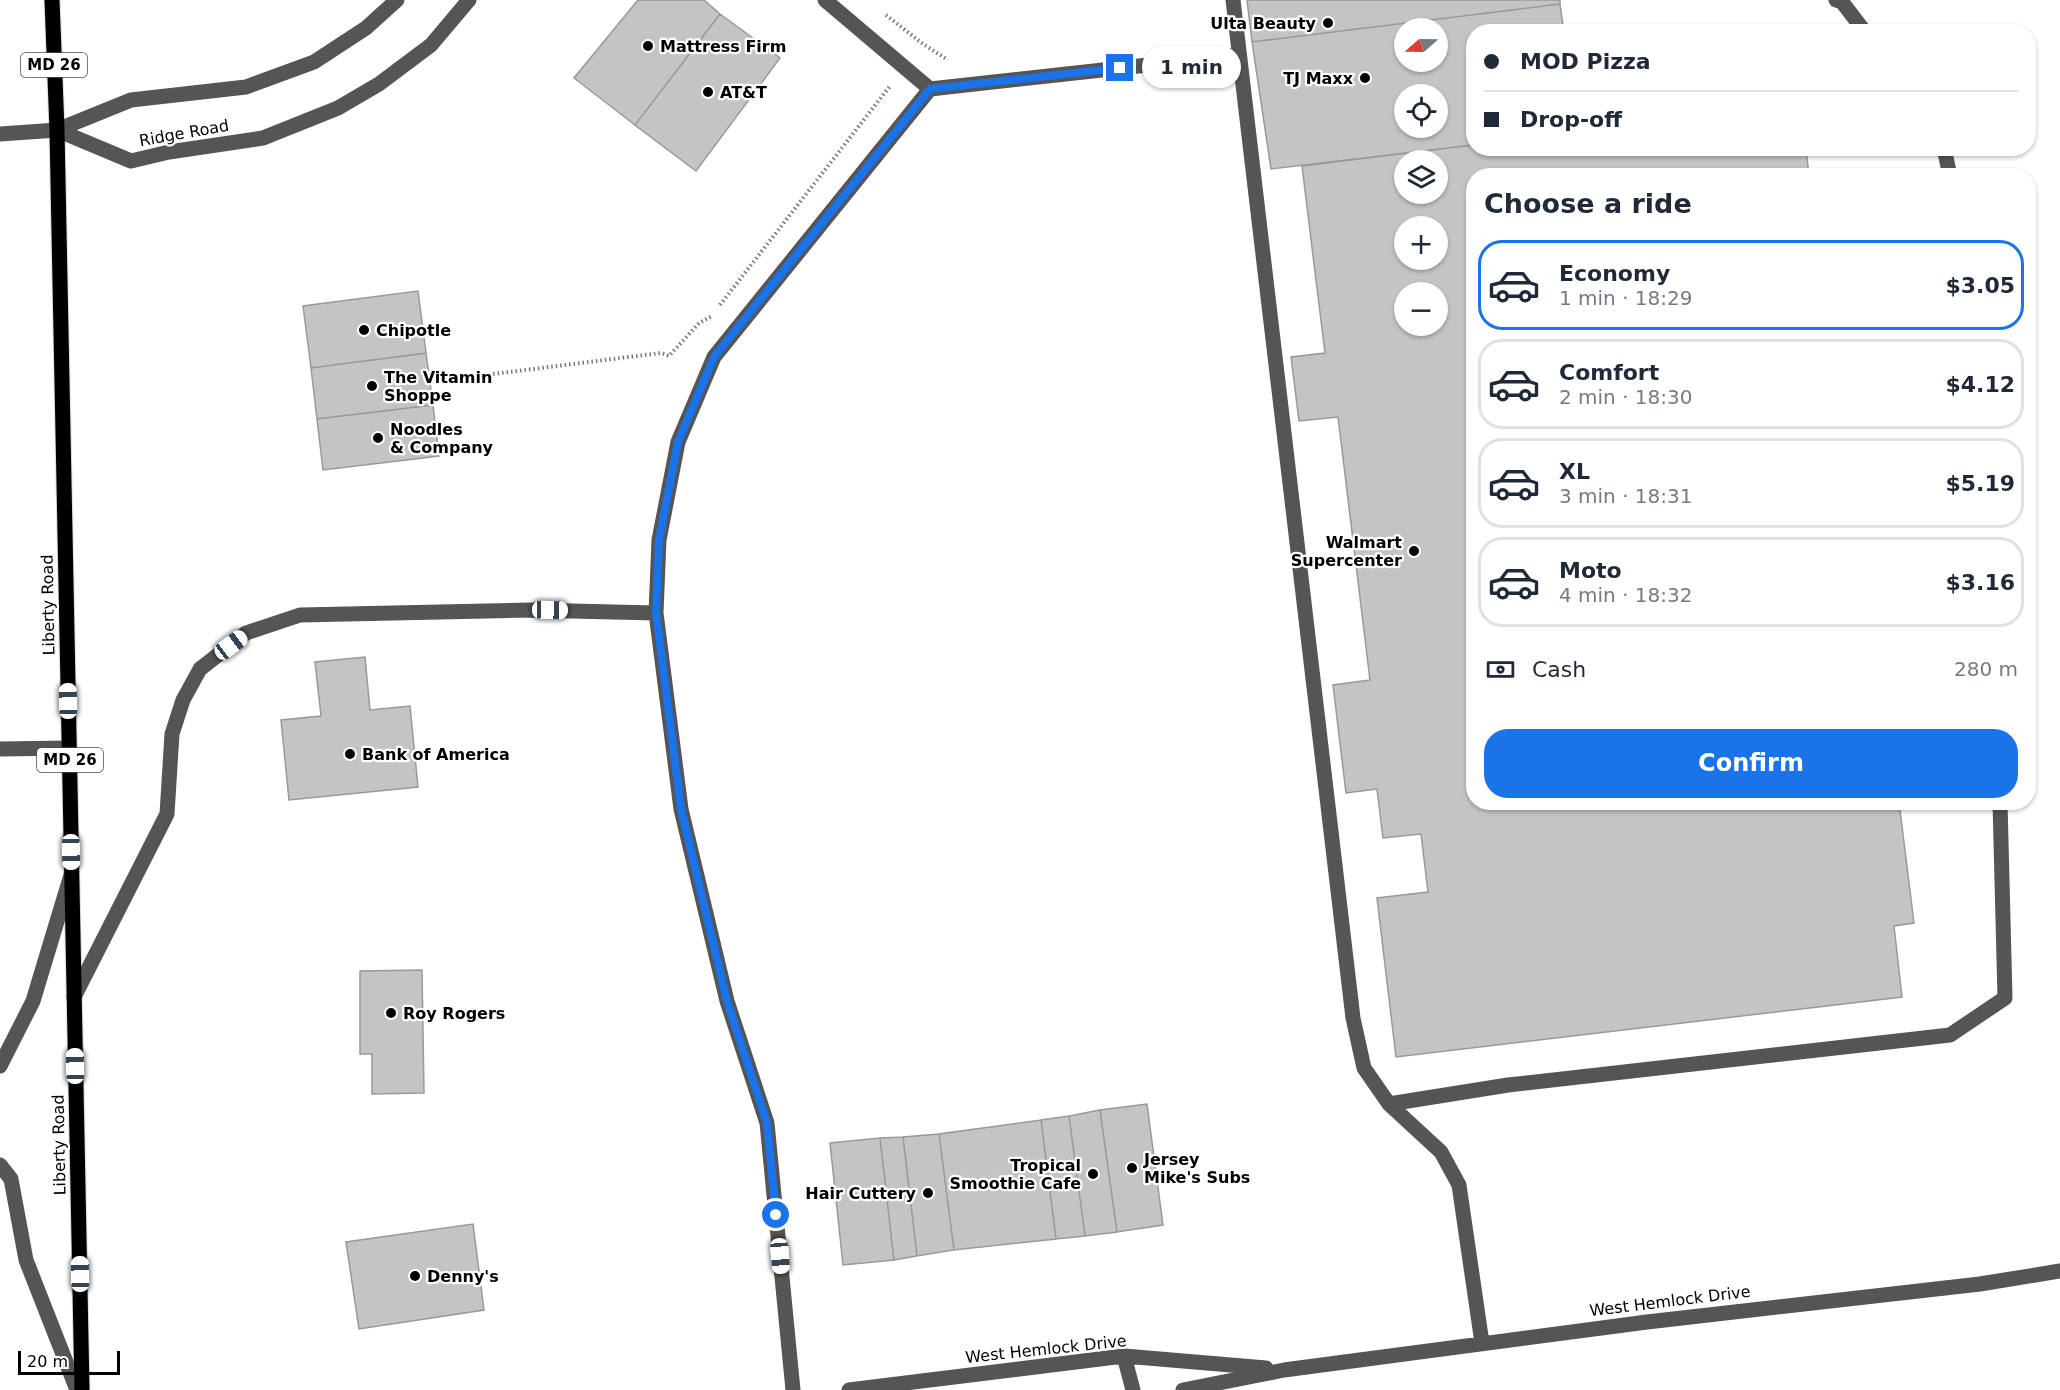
<!DOCTYPE html>
<html lang="en">
<head>
<meta charset="utf-8">
<style>
	:root { --surface:#fff; --page:#f6f6f7; --text:#1f2937; --muted:#747a83; --line:#e0e1e3; --accent:#1a73e8 }
	body { margin:0; font-family:"DejaVu Sans",sans-serif; background:var(--page); color:var(--text); height:100vh; display:flex; flex-direction:column; font-size:22px; white-space:nowrap }
	* { box-sizing:border-box; margin:0 }
	p { font-size:20px; color:var(--muted) }
	.icon { flex:none; width:33px; height:33px; fill:none; stroke:currentColor; stroke-width:2; stroke-linecap:round; stroke-linejoin:round }
	.map { position:relative; flex:1; overflow:hidden }
	.details { position:absolute; left:1466px; top:168px; width:570px; height:642px; display:flex; flex-direction:column; background:var(--surface); border-radius:24px; box-shadow:0 2px 4px #0004 }
	.details>* { flex:none }
	.hud { position:absolute; left:1466px; top:24px; width:570px; height:132px; border-radius:24px; box-shadow:0 2px 4px #0004; display:grid; align-content:center; height:132px; padding:0 18px; background:var(--surface) }
	.needle { width:39px; rotate:250deg }
	.buttons { position:absolute; left:1394px; top:18px; display:grid; gap:12px }
	.buttons a { display:grid; place-items:center; width:54px; height:54px; border-radius:50%; background:var(--surface); box-shadow:0 2px 4px #0004; font-size:30px }
	.scale { position:absolute; left:18px; bottom:15px; width:102px; box-sizing:border-box; padding-left:6px; border:3px solid #000; border-top:0; font-size:16px; line-height:21px; white-space:nowrap; color:#000; -webkit-text-stroke:4px #fff; paint-order:stroke }
	.end { position:absolute; width:27px; height:27px; margin:-14px; border:8px solid #1a73e8; background:#fff; box-shadow:0 0 0 3px #fff }
	.from { border-radius:50% }
	.bubble { position:absolute; height:42px; border-radius:21px; background:var(--surface); box-shadow:0 2px 4px #0004; font-size:20px; font-weight:800; line-height:42px; text-align:center }
	.car { position:absolute; width:18px; height:36px; margin:-18px -9px; border-radius:8px; box-shadow:0 0 4px 2px #0007; background:linear-gradient(#fff 24%,#345 0 40%,#fff 0 76%,#345 0 86%,#fff 0) }
	.hud b { display:flex; align-items:center; gap:21px; height:57px; font-size:22px }
	.hud b+b { border-top:2px solid var(--line) }
	.hud i { width:15px; height:15px; background:var(--text) }
	ul { padding:0; list-style:none }
	li { display:flex; align-items:center; gap:18px; height:90px; margin:0 12px 9px; padding:0 6px; border:3px solid var(--line); border-radius:24px }
	li div { flex:1 }
	li b { display:block; font-size:22px }
	li em { font-style:normal; font-weight:800 }
	li.active { border-color:var(--accent) }
	li>.icon { width:54px; height:54px; stroke-width:1.5 }
	h2 { padding:0 18px; font-size:27px; line-height:72px }
	.pay { display:flex; align-items:center; gap:15px; height:66px; padding:0 18px; font-size:22px }
	.pay p { margin-inline-start:auto }
	.button { display:flex; gap:12px; margin-top:auto; padding:12px 18px }
	.button a { flex:1; height:69px; border-radius:24px; background:var(--accent); color:#fff; font-size:24px; font-weight:800; line-height:69px; text-align:center }
	.map>svg:first-child { display:block }
</style>
</head>
<body>
<div class="map">
<svg width="2060" height="1390" viewBox="0 0 2060 1390">
	<rect width="100%" height="100%" fill="#fff"/>
	<!-- building -->
	<path fill="#c4c4c4" stroke="#999" stroke-width="1.5" fill-rule="evenodd" d="M638 0H704L720 14 635 125 574 78Z
		M1247 0H1560V4L1252 42Z
		M1560 4 1564 32H1473V145L1271 169 1252 42ZM1404 28H1437V62H1404ZM1404 94H1437V128H1404Z
		M720 14 780 58 696 171 635 125Z
		M1473 145V148H1806L1809 176H1473V802H1899L1914 923 1894 926 1902 997 1396 1057 1377 898 1428 892 1421 834 1383 838 1377 789 1346 793 1333 685 1370 680 1338 417 1299 421 1291 357 1325 353 1302 166ZM1404 160H1437V194H1404ZM1404 226H1437V260H1404ZM1404 292H1437V326H1404Z
		M418 291 426 353 311 368 303 306Z
		M426 353 433 405 317 419 311 368Z
		M433 405 439 456 323 470 317 419Z
		M365 657 370 710 410 706 418 787 289 800 281 720 321 716 315 662Z
		M422 970 424 1093 372 1094V1054H360V971Z
		M1147 1104 1163 1225 1117 1232 1100 1110Z
		M1100 1110 1117 1232 1085 1236 1069 1116Z
		M1069 1116 1085 1236 1056 1239 1041 1120Z
		M1041 1120 1056 1239 954 1250 939 1134Z
		M939 1134 954 1250 917 1256 903 1137Z
		M903 1137 917 1256 894 1260 880 1138Z
		M880 1138 894 1260 843 1265 830 1143Z
		M473 1224 484 1310 359 1329 346 1242Z"/>
	<g fill="none" stroke-linecap="round" stroke-linejoin="round">
		<!-- major casing -->
		<g stroke="#dbdbdb" stroke-width="17">
			<path id="major" d="M52 0 57 130 82 1390"/>
		</g>
		<!-- path -->
		<path stroke="#777" stroke-width="4" stroke-dasharray="1.5 3" stroke-linecap="butt" d="M886 15 923 44 948 60
			M720 305 890 86
			M453 379 661 353 669 356 699 323 712 316"/>
		<!-- minor -->
		<path stroke="#555" stroke-width="15" d="M825 0 930 89 1239 55
			M1233 0 1353 1018 1364 1068 1389 1104 1441 1152 1459 1185 1482 1343
			M1836 0 1842 2 1865 32
			M57 130 131 161 169 152 263 138 338 108 379 84 431 45 469 0
			M0 134 57 130 131 100 246 87 314 62 366 28 397 0
			M1944 148 1950 176
			M0 749 69 748
			M74 997 167 814 172 734 183 700 200 669 246 633 300 615 529 610 656 613
			M0 1066 33 1001 71 875
			M1389 1104 1508 1085 1950 1035 2005 998 2000 802
			M0 1165 11 1179 26 1260 77 1390
			M1124 1356 1133 1390
			M793 1390 767 1123 727 1001 681 809 656 613 659 540 678 442 714 357 930 89
			M849 1390 1124 1356 1266 1368
			M1183 1390 1284 1370 1647 1322 1980 1284 2060 1271"/>
		<!-- major -->
		<use href="#major" stroke="#000" stroke-width="15"/>
	</g>
	<g fill="none" stroke-linecap="round" stroke-linejoin="round">
		<!-- route -->
		<path stroke="#1a73e8" stroke-width="8" d="M776 1215 767 1123 727 1001 681 809 656 612 659 540 678 442 714 357 930 89 1120 68"/>
	</g>
	<!-- markers -->
	<g fill="#000" stroke="#fff" stroke-width="2">
		<circle cx="1328" cy="23" r="6"/>
		<circle cx="648" cy="46" r="6"/>
		<circle cx="1365" cy="78" r="6"/>
		<circle cx="708" cy="92" r="6"/>
		<circle cx="364" cy="330" r="6"/>
		<circle cx="372" cy="386" r="6"/>
		<circle cx="378" cy="438" r="6"/>
		<circle cx="1414" cy="551" r="6"/>
		<circle cx="350" cy="754" r="6"/>
		<circle cx="391" cy="1013" r="6"/>
		<circle cx="1132" cy="1168" r="6"/>
		<circle cx="1093" cy="1174" r="6"/>
		<circle cx="928" cy="1193" r="6"/>
		<circle cx="415" cy="1276" r="6"/>
	</g>
	<g text-anchor="middle" dominant-baseline="central" stroke-width="4.5" stroke-linejoin="round" paint-order="stroke">
		<!-- shield labels -->
		<g fill="#fff" stroke="#4c4c4c" stroke-width="1.5">
			<rect x="21" y="53" width="66" height="24" rx="4.5"/>
			<rect x="37" y="748" width="66" height="24" rx="4.5"/>
		</g>
		<g font-size="15" font-weight="bold" fill="#000">
			<text x="54" y="65">MD 26</text>
			<text x="70" y="760">MD 26</text>
		</g>
		<!-- poi labels -->
		<g font-size="16" font-weight="bold" fill="#000" stroke="#fff" text-anchor="start">
			<text x="1316" y="23" text-anchor="end">Ulta Beauty</text>
			<text x="660" y="46">Mattress Firm</text>
			<text x="1353" y="78" text-anchor="end">TJ Maxx</text>
			<text x="720" y="92">AT&amp;T</text>
			<text x="376" y="330">Chipotle</text>
			<text x="384" y="377">The Vitamin<tspan x="384" dy="18">Shoppe</tspan></text>
			<text x="390" y="429">Noodles<tspan x="390" dy="18">&amp; Company</tspan></text>
			<text x="1402" y="542" text-anchor="end">Walmart<tspan x="1402" dy="18">Supercenter</tspan></text>
			<text x="362" y="754">Bank of America</text>
			<text x="403" y="1013">Roy Rogers</text>
			<text x="1144" y="1159">Jersey<tspan x="1144" dy="18">Mike's Subs</tspan></text>
			<text x="1081" y="1165" text-anchor="end">Tropical<tspan x="1081" dy="18">Smoothie Cafe</tspan></text>
			<text x="916" y="1193" text-anchor="end">Hair Cuttery</text>
			<text x="427" y="1276">Denny's</text>
		</g>
		<!-- street labels -->
		<g font-size="16" fill="#000" stroke="#fff">
			<text transform="translate(184 133) rotate(-10)">Ridge Road</text>
			<text transform="translate(48 605) rotate(-91)">Liberty Road</text>
			<text transform="translate(59 1145) rotate(-91)">Liberty Road</text>
			<text transform="translate(1670 1301) rotate(-7)">West Hemlock Drive</text>
			<text transform="translate(1046 1349) rotate(-6)">West Hemlock Drive</text>
		</g>
	</g>
</svg>
<div class="buttons">
<a><svg class="needle" viewBox="-14 -14 28 28"><path d="M0-13l5 13h-10z" fill="#e53935"/><path d="M0 13l5-13h-10z" fill="#747a83"/></svg></a>
<a><svg class="icon" aria-label="locate" viewBox="0 0 24 24"><circle cx="12" cy="12" r="6"/><path d="M12 2v4M12 18v4M2 12h4M18 12h4"/></svg></a>
<a><svg class="icon" aria-label="layers" viewBox="0 0 24 24"><path d="M12 4l9 5-9 5-9-5zM3 14l9 5 9-5"/></svg></a>
<a>+</a>
<a>−</a>
</div>
<div class="scale">20 m</div>
<i class="end from" style="left:776px;top:1215px"></i>
<i class="end" style="left:1120px;top:68px"></i>
<div class="bubble" style="left:1142px;top:46px;width:99px">1 min</div>
<i class="car" style="left:550px;top:610px;rotate:91deg"></i>
<i class="car" style="left:231px;top:645px;rotate:53deg"></i>
<i class="car" style="left:68px;top:701px;rotate:359deg"></i>
<i class="car" style="left:71px;top:852px;rotate:179deg"></i>
<i class="car" style="left:75px;top:1066px;rotate:359deg"></i>
<i class="car" style="left:780px;top:1256px;rotate:175deg"></i>
<i class="car" style="left:80px;top:1274px;rotate:359deg"></i>
<div class="hud">
<b><i class="from"></i>MOD Pizza</b>
<b><i></i>Drop-off</b>
</div>
<section class="details">
<h2>Choose a ride</h2>
<ul>
<li class="active"><svg class="icon" aria-label="car" viewBox="0 0 24 24"><path d="M5 17H2v-5l4-1 3-4h7l3 4 3 1v5h-3M9 17h6M6 11h13"/><circle cx="7" cy="17" r="2"/><circle cx="17" cy="17" r="2"/></svg><div><b>Economy</b><p>1 min · 18:29</p></div><em>$3.05</em></li>
<li><svg class="icon" aria-label="car" viewBox="0 0 24 24"><path d="M5 17H2v-5l4-1 3-4h7l3 4 3 1v5h-3M9 17h6M6 11h13"/><circle cx="7" cy="17" r="2"/><circle cx="17" cy="17" r="2"/></svg><div><b>Comfort</b><p>2 min · 18:30</p></div><em>$4.12</em></li>
<li><svg class="icon" aria-label="car" viewBox="0 0 24 24"><path d="M5 17H2v-5l4-1 3-4h7l3 4 3 1v5h-3M9 17h6M6 11h13"/><circle cx="7" cy="17" r="2"/><circle cx="17" cy="17" r="2"/></svg><div><b>XL</b><p>3 min · 18:31</p></div><em>$5.19</em></li>
<li><svg class="icon" aria-label="car" viewBox="0 0 24 24"><path d="M5 17H2v-5l4-1 3-4h7l3 4 3 1v5h-3M9 17h6M6 11h13"/><circle cx="7" cy="17" r="2"/><circle cx="17" cy="17" r="2"/></svg><div><b>Moto</b><p>4 min · 18:32</p></div><em>$3.16</em></li>
</ul>
<div class="pay"><svg class="icon" aria-label="cash" viewBox="0 0 24 24"><path d="M3 7h18v10H3z"/><circle cx="12" cy="12" r="2"/></svg>Cash<p>280 m</p></div>
<div class="button"><a>Confirm</a></div>
</section>
</div>
</body>
</html>
